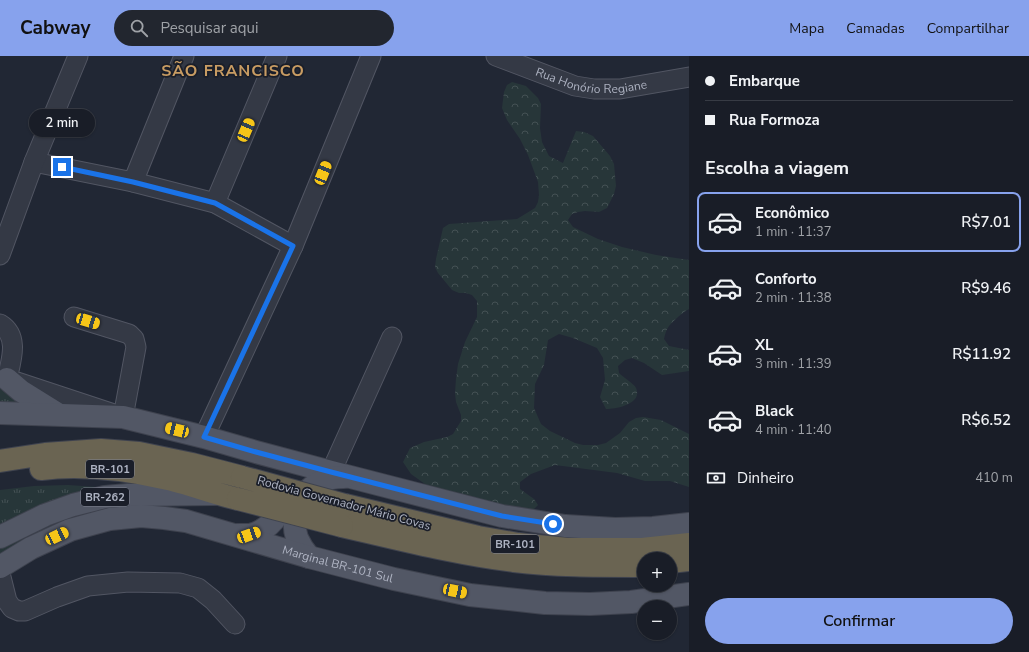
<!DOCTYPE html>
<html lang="pt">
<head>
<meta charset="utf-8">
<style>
	:root { --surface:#191d27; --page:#22262f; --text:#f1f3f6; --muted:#9fa2a7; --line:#373b44; --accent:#87a2ed }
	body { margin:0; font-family:"Nunito Sans",sans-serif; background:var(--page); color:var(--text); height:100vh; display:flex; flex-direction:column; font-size:15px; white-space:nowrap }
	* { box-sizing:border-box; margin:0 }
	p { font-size:13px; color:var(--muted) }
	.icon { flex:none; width:22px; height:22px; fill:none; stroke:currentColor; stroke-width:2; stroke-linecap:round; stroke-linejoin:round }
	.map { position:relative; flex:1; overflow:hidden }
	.sheet { display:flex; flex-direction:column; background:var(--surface); width:340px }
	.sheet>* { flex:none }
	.top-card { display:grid; align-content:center; height:88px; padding:0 16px; background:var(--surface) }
	.tools { position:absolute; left:637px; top:496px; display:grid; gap:8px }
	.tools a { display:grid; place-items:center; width:40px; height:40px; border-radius:50%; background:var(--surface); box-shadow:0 1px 3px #0004,0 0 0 1px var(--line); font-size:20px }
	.end { position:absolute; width:18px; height:18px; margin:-9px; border:5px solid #1a73e8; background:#fff; box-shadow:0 0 0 2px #fff }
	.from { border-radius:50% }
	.bubble { position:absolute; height:28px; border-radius:14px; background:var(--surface); box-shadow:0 1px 3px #0004,0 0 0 1px var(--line); font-size:13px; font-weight:600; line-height:28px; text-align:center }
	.car { position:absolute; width:12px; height:24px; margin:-12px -6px; border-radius:5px; box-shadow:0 0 3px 1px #0007; background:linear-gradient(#f5c518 24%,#345 0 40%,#f5c518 0 76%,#345 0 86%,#f5c518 0) }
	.top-card b { display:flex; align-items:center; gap:14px; height:38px; font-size:15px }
	.top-card b+b { border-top:1px solid var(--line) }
	.top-card i { width:10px; height:10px; background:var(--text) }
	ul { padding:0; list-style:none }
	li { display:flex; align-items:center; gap:12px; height:60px; margin:0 8px 6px; padding:0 8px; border:2px solid transparent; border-radius:8px }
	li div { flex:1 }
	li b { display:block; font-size:15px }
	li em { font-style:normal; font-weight:600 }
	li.current { border-color:var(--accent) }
	li>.icon { width:36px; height:36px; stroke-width:1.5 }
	h2 { padding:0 16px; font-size:18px; line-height:48px }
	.pay { display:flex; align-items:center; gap:10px; height:44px; padding:0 16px; font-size:15px }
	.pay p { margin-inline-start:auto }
	.cta { display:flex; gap:8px; margin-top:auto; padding:8px 16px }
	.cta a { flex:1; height:46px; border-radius:24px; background:var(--accent); color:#111; font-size:16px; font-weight:600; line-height:46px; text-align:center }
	header { display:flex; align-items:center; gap:24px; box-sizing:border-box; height:56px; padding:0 20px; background:var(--accent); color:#111 }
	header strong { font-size:19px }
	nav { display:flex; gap:22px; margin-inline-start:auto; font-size:14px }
	.search { width:280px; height:36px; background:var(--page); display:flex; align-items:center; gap:10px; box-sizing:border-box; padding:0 14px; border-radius:22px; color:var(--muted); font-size:15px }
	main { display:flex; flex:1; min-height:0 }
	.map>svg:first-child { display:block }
</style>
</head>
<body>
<header>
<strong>Cabway</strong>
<div class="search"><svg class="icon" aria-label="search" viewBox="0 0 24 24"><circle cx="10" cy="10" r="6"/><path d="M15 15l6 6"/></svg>Pesquisar aqui</div>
<nav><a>Mapa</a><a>Camadas</a><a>Compartilhar</a></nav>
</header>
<main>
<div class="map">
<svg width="689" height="596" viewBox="0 0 689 596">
	<defs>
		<pattern id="grass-tufts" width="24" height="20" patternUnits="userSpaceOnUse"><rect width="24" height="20" fill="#273639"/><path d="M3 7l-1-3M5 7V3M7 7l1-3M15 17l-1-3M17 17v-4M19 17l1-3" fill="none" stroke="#445154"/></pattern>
		<pattern id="forest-crowns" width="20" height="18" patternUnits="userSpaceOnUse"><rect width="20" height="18" fill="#273639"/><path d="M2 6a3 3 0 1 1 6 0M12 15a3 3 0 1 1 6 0" fill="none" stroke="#445154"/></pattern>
	</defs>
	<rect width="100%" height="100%" fill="#212734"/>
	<!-- grass -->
	<path fill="url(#grass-tufts)" d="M0 332 38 354 0 352Z
		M68 429 97 431 43 449 0 471V434L34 430Z
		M57 466 0 501V492Z"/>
	<!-- forest -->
	<path fill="url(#forest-crowns)" d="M512 26 526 30 538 42 541 48 540 72 542 86 549 100 563 107 576 75 584 76 593 80 610 100 614 108 616 130 614 138 607 152 599 156 585 155 578 156 572 158 568 164 573 171 598 183 622 191 656 199 689 204V253C684 255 672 266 669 270 666 274 665 278 664 283L669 290 689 294V315L662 319 644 307 632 302 625 304 618 310 619 317C623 321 634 328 636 332 643 348 616 353 606 353L600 341 605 324 603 302 597 292 573 282 559 278 548 284 544 309 535 328 534 352 541 368 550 375 575 387 583 389H598L606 387 620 377 629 366 636 362 643 361 661 364 689 378V431L670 425H645L617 417 555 409 531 418 520 426V433L534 443 538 449 532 455H517L432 433 411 418 403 406 410 392 424 386 447 381 453 378 461 365V359L456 346 455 337 456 323 458 308 465 286 477 261V245L472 239 466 237H459L452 234 438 217 435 211 436 203 443 172 449 168 517 163 535 152 538 146 539 139 538 126 528 99 520 83 507 64 502 52 504 36 507 29Z"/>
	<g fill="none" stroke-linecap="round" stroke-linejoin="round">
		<!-- minor casing -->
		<g stroke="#525663" stroke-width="21">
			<g id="minor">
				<path id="s1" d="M496 0 575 30 594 33H620L689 21"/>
				<path d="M34 106 133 126 215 147 293 190"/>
				<path d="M133 126 184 0"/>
				<path d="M215 147 277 0"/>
				<path d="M0 199 34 106 78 0"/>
				<path d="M0 268C20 280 11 305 7 323"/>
				<path d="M17 326 123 361 136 291 134 283 129 278 74 261"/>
				<path d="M204 381 293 190 371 0"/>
				<path d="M331 416 392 281"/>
				<path d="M0 517 7 545 12 552 19 555H25L57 541 88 530 128 526 180 527 198 532 213 544 235 568"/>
			</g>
		</g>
		<!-- major casing -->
		<g stroke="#3e424e" stroke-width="24">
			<g id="major">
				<path d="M7 323 21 335 58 358"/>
				<path d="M0 357 123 361 204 381 256 396 331 416 502 460 565 470 615 473 653 472 689 468"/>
				<path d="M237 479C241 479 246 479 250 479 268 475 285 456 284 437"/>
				<path d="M0 481 45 459 73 449 105 441 128 439 215 438"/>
				<path d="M309 501C304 495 300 489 297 482 290 461 300 436 320 426 327 422 336 421 344 421"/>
				<path id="s2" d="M0 511 31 492 70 474 110 463 141 460 164 462 186 465 309 501 394 523 470 539 545 547 590 548 631 546 689 538"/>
			</g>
		</g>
		<!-- highway casing -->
		<g stroke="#3f434f" stroke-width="24">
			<path id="highway" d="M0 405 45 398 101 394 139 397 192 408 242 421
				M41 413C81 408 123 413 163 422 188 427 212 437 238 443
				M345 449 478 481 518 488 567 493H642L689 488
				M342 470C399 483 456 498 514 505 555 510 595 510 636 510L644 509
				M670 506 689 504"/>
		</g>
		<!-- minor -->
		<use href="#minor" stroke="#343945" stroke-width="19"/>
		<!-- major -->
		<use href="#major" stroke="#525765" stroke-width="22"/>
		<!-- highway -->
		<use href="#highway" stroke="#6a6452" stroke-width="22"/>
		<!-- highway-bridge casing -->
		<g stroke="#3f434f" stroke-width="24" stroke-linecap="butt">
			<path id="highway-bridge" d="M242 421 345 449
				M238 443 342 470"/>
		</g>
		<!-- highway-bridge -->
		<use href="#highway-bridge" stroke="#6a6452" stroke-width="22"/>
	</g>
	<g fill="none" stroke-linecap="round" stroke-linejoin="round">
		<!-- route -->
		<path stroke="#1a73e8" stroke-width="5" d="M62 111 133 126 215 147 293 190 204 381 256 396 331 416 502 460 553 468"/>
	</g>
	<g text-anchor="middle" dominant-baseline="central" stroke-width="3.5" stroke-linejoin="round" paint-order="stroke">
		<!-- shield labels -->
		<g fill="#1a1e29" stroke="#828694" stroke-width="1">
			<rect x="86" y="404" width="48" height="18" rx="3"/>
			<rect x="81" y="432" width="48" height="18" rx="3"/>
			<rect x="491" y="479" width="48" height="18" rx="3"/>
		</g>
		<g font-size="11" font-weight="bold" fill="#aeb3c2">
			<text x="110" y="413">BR-101</text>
			<text x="105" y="441">BR-262</text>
			<text x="515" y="488">BR-101</text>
		</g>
		<!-- street labels -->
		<g font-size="12" fill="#aeb3c2" stroke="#1a1e29">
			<text stroke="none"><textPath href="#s1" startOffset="100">Rua Honório Regiane</textPath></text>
			<text transform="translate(344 447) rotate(15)">Rodovia Governador Mário Covas</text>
			<text stroke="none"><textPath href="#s2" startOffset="355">Marginal BR-101 Sul</textPath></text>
		</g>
		<!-- district labels -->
		<g font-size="16" font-weight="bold" letter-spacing="1" fill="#c89c63" stroke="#1a1e29">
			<text x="233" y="15">SÃO FRANCISCO</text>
		</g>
	</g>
</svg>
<div class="tools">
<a>+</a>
<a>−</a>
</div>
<i class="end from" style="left:553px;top:468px"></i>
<i class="end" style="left:62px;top:111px"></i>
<div class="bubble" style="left:29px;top:53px;width:66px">2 min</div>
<i class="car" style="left:246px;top:74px;rotate:23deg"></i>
<i class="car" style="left:323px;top:117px;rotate:22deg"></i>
<i class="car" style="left:88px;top:265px;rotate:107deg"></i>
<i class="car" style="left:177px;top:374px;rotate:284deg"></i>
<i class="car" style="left:249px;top:479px;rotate:70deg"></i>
<i class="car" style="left:57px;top:480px;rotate:65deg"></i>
<i class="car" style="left:455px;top:535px;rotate:102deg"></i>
</div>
<section class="sheet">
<div class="top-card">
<b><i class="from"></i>Embarque</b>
<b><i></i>Rua Formoza</b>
</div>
<h2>Escolha a viagem</h2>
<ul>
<li class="current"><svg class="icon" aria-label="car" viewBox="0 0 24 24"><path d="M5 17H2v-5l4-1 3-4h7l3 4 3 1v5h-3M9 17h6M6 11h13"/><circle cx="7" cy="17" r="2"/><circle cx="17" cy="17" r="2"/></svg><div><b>Econômico</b><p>1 min · 11:37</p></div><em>R$7.01</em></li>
<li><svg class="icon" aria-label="car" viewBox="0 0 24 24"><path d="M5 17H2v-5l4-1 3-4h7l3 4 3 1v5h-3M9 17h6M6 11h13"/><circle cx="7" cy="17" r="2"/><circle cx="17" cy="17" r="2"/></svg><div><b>Conforto</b><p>2 min · 11:38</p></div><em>R$9.46</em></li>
<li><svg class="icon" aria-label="car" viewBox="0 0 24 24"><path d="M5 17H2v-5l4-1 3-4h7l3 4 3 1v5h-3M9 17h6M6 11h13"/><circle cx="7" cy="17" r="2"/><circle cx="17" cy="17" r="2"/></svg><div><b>XL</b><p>3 min · 11:39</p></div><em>R$11.92</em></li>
<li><svg class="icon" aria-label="car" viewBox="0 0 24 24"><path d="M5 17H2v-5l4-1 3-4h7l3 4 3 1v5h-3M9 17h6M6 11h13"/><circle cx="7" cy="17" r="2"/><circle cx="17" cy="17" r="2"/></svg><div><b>Black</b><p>4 min · 11:40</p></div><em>R$6.52</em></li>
</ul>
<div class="pay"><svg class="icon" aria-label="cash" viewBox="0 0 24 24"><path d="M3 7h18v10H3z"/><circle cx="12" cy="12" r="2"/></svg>Dinheiro<p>410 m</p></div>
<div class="cta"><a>Confirmar</a></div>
</section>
</main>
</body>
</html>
